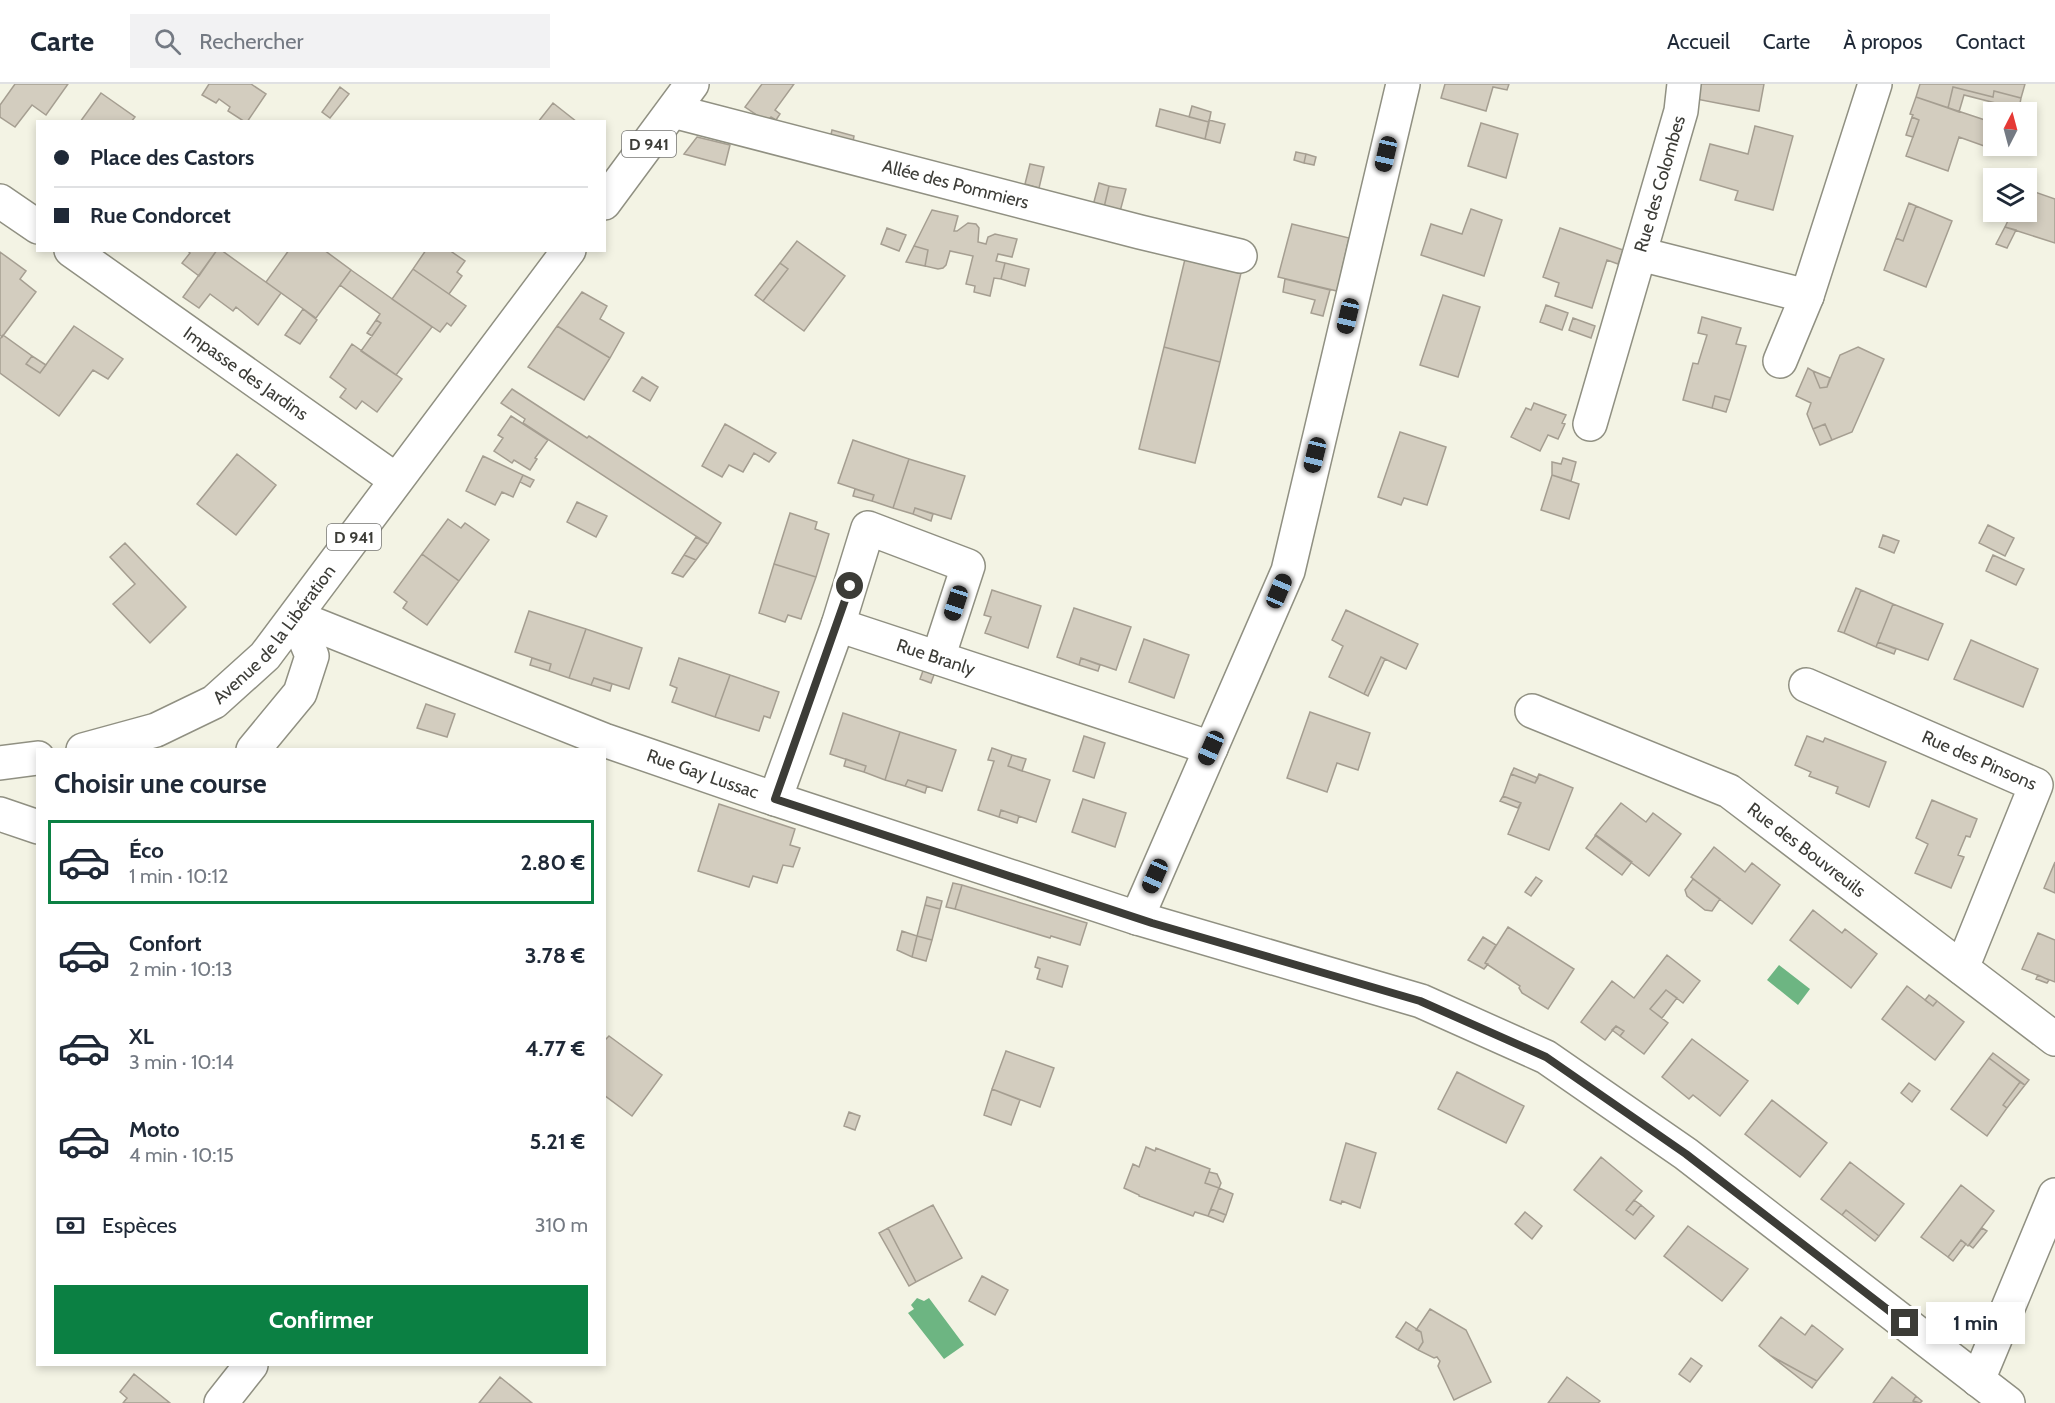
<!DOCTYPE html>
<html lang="fr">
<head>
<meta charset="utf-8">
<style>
	:root { --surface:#fff; --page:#f2f2f3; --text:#1f2937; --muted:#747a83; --line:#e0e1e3; --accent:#0b8043 }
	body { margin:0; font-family:Cabin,sans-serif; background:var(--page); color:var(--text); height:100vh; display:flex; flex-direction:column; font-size:22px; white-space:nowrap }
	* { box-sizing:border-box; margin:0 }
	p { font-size:20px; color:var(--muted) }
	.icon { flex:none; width:33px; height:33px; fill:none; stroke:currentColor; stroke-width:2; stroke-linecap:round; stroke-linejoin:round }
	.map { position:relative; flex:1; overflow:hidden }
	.drawer { position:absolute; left:36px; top:664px; width:570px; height:618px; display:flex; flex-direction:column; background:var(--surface); border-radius:0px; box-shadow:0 3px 9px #0003 }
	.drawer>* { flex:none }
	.hud { position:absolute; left:36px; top:36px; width:570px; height:132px; border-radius:0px; box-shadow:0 3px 9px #0003; display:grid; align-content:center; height:132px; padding:0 18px; background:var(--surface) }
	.needle { width:39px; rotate:6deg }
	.buttons { position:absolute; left:1983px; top:18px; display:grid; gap:12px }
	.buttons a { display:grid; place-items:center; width:54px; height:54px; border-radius:0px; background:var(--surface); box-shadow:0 3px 9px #0003; font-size:30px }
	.end { position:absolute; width:27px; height:27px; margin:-14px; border:8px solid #3c3c37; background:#fff; box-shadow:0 0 0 3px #fff }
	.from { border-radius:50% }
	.bubble { position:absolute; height:42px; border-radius:0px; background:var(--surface); box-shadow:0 3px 9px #0003; font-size:20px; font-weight:800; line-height:42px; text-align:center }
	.car { position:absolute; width:18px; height:36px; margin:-18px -9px; border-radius:8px; box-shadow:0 0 4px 2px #0007; background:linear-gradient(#222 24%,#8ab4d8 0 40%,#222 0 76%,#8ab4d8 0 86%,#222 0) }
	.hud b { display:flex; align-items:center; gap:21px; height:57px; font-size:22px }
	.hud b+b { border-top:2px solid var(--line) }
	.hud i { width:15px; height:15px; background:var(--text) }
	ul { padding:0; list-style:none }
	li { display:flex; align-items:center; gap:18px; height:84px; margin:0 12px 9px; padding:0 6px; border:3px solid transparent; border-radius:0px }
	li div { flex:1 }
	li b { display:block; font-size:22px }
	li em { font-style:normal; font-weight:800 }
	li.on { border-color:var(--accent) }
	li>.icon { width:54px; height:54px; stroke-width:1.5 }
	h2 { padding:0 18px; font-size:27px; line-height:72px }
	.pay { display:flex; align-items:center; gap:15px; height:66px; padding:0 18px; font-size:22px }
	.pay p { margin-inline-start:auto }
	.button { display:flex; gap:12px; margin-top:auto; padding:12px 18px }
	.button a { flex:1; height:69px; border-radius:0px; background:var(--accent); color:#fff; font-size:24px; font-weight:800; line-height:69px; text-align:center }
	header { display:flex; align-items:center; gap:36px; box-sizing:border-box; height:84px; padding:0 30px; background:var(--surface); border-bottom:2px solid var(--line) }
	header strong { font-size:28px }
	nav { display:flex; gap:33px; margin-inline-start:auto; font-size:21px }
	.search { width:420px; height:54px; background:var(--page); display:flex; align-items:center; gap:15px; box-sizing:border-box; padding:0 21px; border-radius:0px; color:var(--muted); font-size:22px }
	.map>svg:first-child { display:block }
</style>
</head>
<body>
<header>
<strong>Carte</strong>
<div class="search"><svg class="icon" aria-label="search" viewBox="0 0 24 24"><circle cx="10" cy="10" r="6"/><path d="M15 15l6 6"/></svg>Rechercher</div>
<nav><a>Accueil</a><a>Carte</a><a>À propos</a><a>Contact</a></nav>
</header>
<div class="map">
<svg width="2055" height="1319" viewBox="0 0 2055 1319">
	<rect width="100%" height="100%" fill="#f3f3e4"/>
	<!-- water -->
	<path fill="#6db582" d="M1779 881 1810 905 1798 921 1767 896Z
		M917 1214 924 1217 929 1214 964 1261 944 1275 908 1229 914 1225 911 1221Z"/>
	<!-- building -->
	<path fill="#d3cdbf" stroke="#a59e91" stroke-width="1.5" d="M15 0H68L46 31 32 21 15 43 0 33V21Z
		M209 0H251L266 10 247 38H245L228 27 230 23 219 15 216 19 202 11Z
		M762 0H794L775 26 780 30 776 36 771 33 767 38 745 23Z
		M1445 0H1509L1507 6 1493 3 1486 27 1441 14Z
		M1700 0H1764L1759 27 1696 15Z
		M1920 0H2025L2021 14 1994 7 1993 13 1953 3 1948 24 1916 13Z
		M340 3 349 10 330 34 322 28Z
		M1953 3 1993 13 1994 7 2021 14 2019 25 1964 11 1959 28 1948 24Z
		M101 9 135 33 131 38H80Z
		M1916 13 1994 39 1987 63 1959 53 1948 87 1906 72 1919 36 1912 33 1913 31 1910 30Z
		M553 19 577 38H538Z
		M1192 22 1211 28 1209 38 1189 33Z
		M1160 25 1209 38 1205 55 1156 42Z
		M1912 33 1919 36 1913 53 1906 51Z
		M1209 36 1225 40 1220 59 1205 55Z
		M1481 39 1518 50 1506 94 1468 82Z
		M1755 42 1793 52 1773 126 1735 116 1738 107 1700 96 1710 60 1748 70Z
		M832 46 854 52 851 69 828 64Z
		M697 53 730 61 725 81 684 70Z
		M1296 68 1306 70 1304 79 1294 76Z
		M1306 70 1316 73 1314 81 1304 79Z
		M1030 80 1044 83 1039 104 1025 100Z
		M1099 99 1109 102 1102 132 1091 129Z
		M1109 102 1126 105 1118 135 1102 132Z
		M2026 105 2055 115V159L2005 143 2012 128H2026Z
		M1909 119 1916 122 1903 157 1896 154Z
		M1916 122 1952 137 1926 203 1884 186 1896 154 1903 157Z
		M1471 125 1502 136 1484 192 1421 171 1431 140 1462 150Z
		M932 126 958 132 954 147H957L968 139 976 140 979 144 978 158 986 160 988 153 995 150 1017 155 1012 173 998 170 996 177 1005 179 1001 195 994 194 990 212 974 208 975 202 966 200 973 172 950 167 946 181 943 184 938 185 925 182 928 166 914 162Z
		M1292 140 1349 154 1337 207 1278 193Z
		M2005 143 2016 146 2007 164 1996 160Z
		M887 144 906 151 899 167 881 160Z
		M1560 144 1623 166 1618 180 1607 176 1592 224 1555 212 1559 199 1543 193Z
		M797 157 845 192 804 247 763 217 788 185 780 179Z
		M914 162 928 166 925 182 906 178Z
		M187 166H217L199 192 182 179 190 169Z
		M217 166H221L281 209 258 241 236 223 233 227 210 210 199 224 183 213Z
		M289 166H324L351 186 316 234 266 198Z
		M426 166H449L465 177 457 188 462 192 449 210 413 185Z
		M0 168 26 187 20 195 36 208 2 253 0 251Z
		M1185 175 1241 189 1220 278 1164 263Z
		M780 179 788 185 763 217 755 211Z
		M1005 179 1029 185 1025 202 1001 195Z
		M413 185 466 222 451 242 447 239 440 248 392 215Z
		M351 186 432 243 396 291 361 267 381 239 376 236 380 230 340 201Z
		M1285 195 1330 206 1323 232 1311 229 1315 216 1283 208Z
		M582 208 607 222 600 235 624 249 610 274 557 242Z
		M1443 211 1480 223 1458 293 1420 281Z
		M1546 221 1568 229 1562 246 1540 238Z
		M303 225 317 236 300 260 285 251Z
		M1702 233 1741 244 1736 260 1746 262 1730 316 1715 312 1712 324 1683 316 1693 279 1698 280 1707 251 1698 249Z
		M1573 234 1595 242 1591 254 1569 246Z
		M376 236 381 239 372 252 367 249Z
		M74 242 123 275 108 295 93 286 59 332 0 289V255L3 251 32 272 26 280 40 289Z
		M557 242 610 274 584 316 528 283Z
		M352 260 402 295 377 328 362 317 356 325 340 313 346 305 330 293Z
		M1164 263 1220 278 1195 379 1139 365Z
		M1858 263 1884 275 1852 348 1832 356 1825 340 1813 345 1807 330 1811 319 1796 312 1808 284 1813 287 1820 304 1827 303 1840 271Z
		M32 272 46 281 40 289 26 280Z
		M1813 287 1830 294 1827 303 1820 304Z
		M642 293 658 303 650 317 633 307Z
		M512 305 587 354 589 352 721 439 708 460 523 339 525 335 501 319Z
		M1715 312 1730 316 1726 328 1712 324Z
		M1534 319 1566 331 1562 339 1565 340 1558 355 1548 351 1540 367 1511 353 1526 324 1531 326Z
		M511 332 548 356 535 374 537 375 530 386 514 376 512 379 494 367 503 354 498 351Z
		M725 340 776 369 769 378 754 369 743 388 729 381 722 393 702 382Z
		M1825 340 1832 356 1820 361 1813 345Z
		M1400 348 1446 363 1427 421 1404 414 1401 421 1378 413Z
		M853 356 909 375 893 424 872 417 874 411 838 399Z
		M237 370 276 401 236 451 197 420Z
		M483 372 523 391 513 413 502 408 495 421 466 407Z
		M1563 374 1576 378 1571 397 1552 391V378L1561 380Z
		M909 375 965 392 951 435 915 424 913 430 893 424Z
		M523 391 534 396 530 403 520 398Z
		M1552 391 1579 400 1569 435 1541 426Z
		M855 405 874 411 872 417 853 412Z
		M577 418 607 432 596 453 567 438Z
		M915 424 933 430 931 437 913 430Z
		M790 429 817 438 815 445 829 450 816 493 774 480Z
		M448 435 461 444 465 439 489 456 459 497 422 470Z
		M1988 441 2014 454 2005 472 1979 459Z
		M1883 451 1899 457 1894 469 1879 463Z
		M696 453 708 460 696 476 684 471Z
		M125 459 186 523 150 559 113 520 135 500 110 473Z
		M422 470 459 497 427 541 403 524 407 518 394 508Z
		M684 471 696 476 683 493 672 489Z
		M1993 471 2024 485 2016 501 1986 487Z
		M774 480 816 493 801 535 788 531 785 538 759 529Z
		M1856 504 1861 506 1844 549 1838 547Z
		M992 506 1041 522 1028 564 985 549 991 533 984 531Z
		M1861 506 1893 520 1876 563 1844 549Z
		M1893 520 1943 540 1928 576 1878 558Z
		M1074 524 1131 543 1116 586 1081 574 1079 581 1057 573Z
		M1346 526 1418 560 1406 585 1381 573 1364 610 1329 593 1343 562 1332 556Z
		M529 527 586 545 569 594 549 587 551 580 515 568Z
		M586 545 642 564 629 605 594 594 591 601 569 594Z
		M1144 555 1189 571 1174 614 1129 598Z
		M1971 556 2038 585 2023 623 1954 595Z
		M1878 558 1896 565 1894 570 1876 563Z
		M1381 573 1385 575 1368 612 1364 610Z
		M532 574 551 580 549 587 530 581Z
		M679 574 730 591 715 633 672 618 677 604 670 601Z
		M1081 574 1100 581 1098 587 1079 581Z
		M924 584 935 588 931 599 920 595Z
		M730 591 779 608 770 634 764 632 759 647 715 633Z
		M594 594 612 600 610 607 591 601Z
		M426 620 455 630 447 653 417 644Z
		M1310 628 1370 649 1358 686 1337 679 1327 708 1287 694Z
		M843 629 900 648 885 696 864 688 866 682 830 670Z
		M900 648 956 666 942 707 908 696 905 702 885 696Z
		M1084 652 1105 659 1094 694 1073 687Z
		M1807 652 1823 658 1825 654 1886 678 1869 723 1836 709 1838 703 1809 692 1811 688 1795 681Z
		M992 664 1012 671 1008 682 1050 696 1036 738 1001 726 999 733 978 726 994 677 988 676Z
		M1012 671 1026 675 1022 687 1008 682Z
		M846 675 866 682 864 688 844 682Z
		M1514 684 1538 694 1535 699 1511 690Z
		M1511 690 1535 699 1539 690 1573 704 1549 766 1508 750 1521 719 1503 712Z
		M908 696 927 702 925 709 905 702Z
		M1503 712 1521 719 1518 724 1500 717Z
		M1083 715 1126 729 1115 763 1072 748Z
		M1932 716 1977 735 1970 753 1966 752 1958 771 1964 773 1951 804 1915 789 1928 760 1916 754Z
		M1621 719 1646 738 1653 729 1681 750 1649 792 1595 751Z
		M719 720 795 745 790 761 800 764 793 783 783 781 777 799 753 792 749 803 698 787Z
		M1001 726 1019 732 1017 739 999 733Z
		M1596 751 1632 778 1622 791 1586 764Z
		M1714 763 1745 788 1752 779 1780 801 1752 840 1691 793Z
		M2055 778V809L2044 804Z
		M1536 793 1542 797 1531 812 1525 808Z
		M1693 795 1720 815 1712 827 1705 826 1687 812 1685 806Z
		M953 799 962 801 955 825 946 823Z
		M962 801 1087 839 1080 861 1051 852 1050 854 955 825Z
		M927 813 942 817 940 825 925 821Z
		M925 821 940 825 932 856 917 852Z
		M1813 826 1842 849 1845 845 1877 870 1851 904 1790 856Z
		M1508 843 1574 885 1548 925 1522 909 1519 904 1520 902 1485 879Z
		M902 847 917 852 912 873 897 866Z
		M2038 849 2055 856V898L2022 885Z
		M917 852 932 856 926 877 912 873Z
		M1483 853 1496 861 1485 879 1488 880 1484 885 1468 876Z
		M1667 871 1700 897 1683 919 1666 906 1650 925 1668 939 1644 970 1620 952 1624 947 1616 942 1605 956 1581 938 1612 897 1634 914Z
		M1038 873 1068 882 1062 903 1037 895 1040 885 1035 883Z
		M2038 891 2049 896 2047 899 2036 895Z
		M1907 902 1933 922 1937 917 1964 938 1935 976 1882 935Z
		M1666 906 1677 914 1662 934 1650 925Z
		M1929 911 1937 917 1933 922 1925 916Z
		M1616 942 1624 947 1620 952 1612 946Z
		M609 952 662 991 632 1032 604 1011V957Z
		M1692 955 1748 997 1720 1032 1693 1011 1689 1015 1662 993Z
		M1006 967 1054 984 1040 1023 992 1005Z
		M1993 969 2029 996 2025 1001 1989 974Z
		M1989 974 2020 998 2003 1021 2007 1024 1987 1052 1951 1025Z
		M1457 988 1524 1022 1506 1059 1438 1025Z
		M2020 998 2025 1001 2007 1024 2003 1021Z
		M1909 999 1920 1007 1912 1018 1901 1009Z
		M992 1005 1020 1016 1011 1041 984 1031Z
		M1772 1016 1827 1059 1800 1093 1745 1050Z
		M849 1028 860 1032 855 1046 844 1042Z
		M1346 1059 1376 1069 1360 1124 1342 1117 1341 1120 1330 1116Z
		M1146 1063 1155 1067 1156 1064 1210 1085 1205 1099 1219 1104 1208 1132 1195 1128 1193 1132 1139 1112V1111L1124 1104 1133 1080 1139 1083Z
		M1601 1073 1642 1107 1626 1126 1633 1131 1641 1121 1654 1132 1635 1155 1574 1106Z
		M1850 1078 1904 1120 1879 1152 1846 1126 1842 1131 1821 1115Z
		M1209 1088 1217 1090 1221 1099 1219 1104 1205 1099Z
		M1961 1101 1994 1127 1968 1162 1961 1156 1948 1173 1921 1153Z
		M1219 1104 1233 1110 1226 1131 1211 1125Z
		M1634 1116 1641 1121 1633 1131 1626 1126Z
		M933 1121 962 1174 916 1198 888 1144Z
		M1211 1125 1226 1131 1223 1138 1208 1132Z
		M1846 1126 1879 1152 1875 1157 1842 1131Z
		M1525 1128 1542 1142 1532 1155 1515 1140Z
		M1688 1142 1748 1185 1722 1217 1664 1172Z
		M888 1144 916 1198 909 1202 879 1149Z
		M1982 1144 1987 1147 1973 1164 1969 1161Z
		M1961 1156 1966 1160 1953 1177 1948 1173Z
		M982 1192 1008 1206 995 1231 969 1217Z
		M1430 1225 1466 1246 1491 1298 1454 1316 1438 1282 1440 1277 1437 1273 1434 1274 1418 1266 1423 1258 1421 1248 1416 1246Z
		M1781 1233 1805 1251 1812 1241 1843 1265 1817 1297 1771 1272 1759 1262Z
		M1406 1238 1421 1248 1423 1258 1418 1266 1396 1253Z
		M1771 1272 1773 1273 1817 1297 1812 1304Z
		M1691 1274 1702 1282 1690 1298 1679 1290Z
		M134 1290 170 1319H123L127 1314 120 1308Z
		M500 1293 532 1319H479Z
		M1567 1293 1600 1317 1598 1319H1548Z
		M1892 1293 1916 1312 1913 1317 1916 1319H1873Z
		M1916 1312 1922 1317 1920 1319 1913 1317Z"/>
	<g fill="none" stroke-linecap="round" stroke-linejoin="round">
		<!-- minor casing -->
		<g stroke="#909082" stroke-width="36">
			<g id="minor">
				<path id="s1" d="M673 27 1140 148 1240 172"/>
				<path d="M0 117 38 143"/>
				<path id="s2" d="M71 166 396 396"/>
				<path d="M1640 170 1807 212"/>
				<path d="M1780 277 1807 212 1875 0"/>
				<path id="s3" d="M1590 340 1681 27 1684 0"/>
				<path id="s4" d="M296 533 604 656 775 715 1137 834 1288 487 1403 0"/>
				<path d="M838 541 868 444 968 482 938 574"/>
				<path id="s5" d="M1806 601 2036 701 1962 884"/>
				<path id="s6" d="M1532 627 1729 707 2055 955"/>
				<path d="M253 666 300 609 312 572 296 533"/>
				<path id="s7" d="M775 715 838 541 1211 664"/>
				<path d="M0 730 38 743"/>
				<path d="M1137 834 1421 917 1546 973 1686 1070 2008 1319"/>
				<path d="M1978 1296 2055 1111"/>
				<path d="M221 1319 251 1281"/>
			</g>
		</g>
		<!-- major casing -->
		<g stroke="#909082" stroke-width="36">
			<g id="major">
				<path d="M604 119 692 0"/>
				<path id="s8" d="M83 666 156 646 214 618 265 572 569 166"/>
				<path d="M0 679 38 674"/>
			</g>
		</g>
		<!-- minor -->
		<use href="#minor" stroke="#fff" stroke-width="33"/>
		<!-- major -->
		<use href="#major" stroke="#fff" stroke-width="33"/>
	</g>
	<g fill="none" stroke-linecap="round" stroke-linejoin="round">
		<!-- route -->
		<path stroke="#3c3c37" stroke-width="8" d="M850 502 775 715 1152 839 1420 917 1546 973 1686 1070 1905 1239"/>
	</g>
	<g text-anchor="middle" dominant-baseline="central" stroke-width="6" stroke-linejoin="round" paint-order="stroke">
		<!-- shield labels -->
		<g fill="#fff" stroke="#767673" stroke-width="1.5">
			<rect x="622" y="47" width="54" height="26" rx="4.5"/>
			<rect x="327" y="440" width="54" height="26" rx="4.5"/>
		</g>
		<g font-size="16" font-weight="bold" fill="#3c3c37">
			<text x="649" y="60">D 941</text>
			<text x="354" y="453">D 941</text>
		</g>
		<!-- street labels -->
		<g font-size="18" fill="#3c3c37" stroke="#fff">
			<text stroke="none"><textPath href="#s3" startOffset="250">Rue des Colombes</textPath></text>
			<text stroke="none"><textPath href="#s1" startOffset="292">Allée des Pommiers</textPath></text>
			<text stroke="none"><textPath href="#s2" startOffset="214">Impasse des Jardins</textPath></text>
			<text stroke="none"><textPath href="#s8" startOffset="231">Avenue de la Libération</textPath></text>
			<text stroke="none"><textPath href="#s7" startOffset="288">Rue Branly</textPath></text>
			<text stroke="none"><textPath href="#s5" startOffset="189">Rue des Pinsons</textPath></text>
			<text stroke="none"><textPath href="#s4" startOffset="436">Rue Gay Lussac</textPath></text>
			<text stroke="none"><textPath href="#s6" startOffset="310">Rue des Bouvreuils</textPath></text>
		</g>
	</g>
</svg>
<div class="buttons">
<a><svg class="needle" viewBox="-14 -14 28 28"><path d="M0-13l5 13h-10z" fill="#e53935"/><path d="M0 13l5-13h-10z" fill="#747a83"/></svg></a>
<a><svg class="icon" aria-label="layers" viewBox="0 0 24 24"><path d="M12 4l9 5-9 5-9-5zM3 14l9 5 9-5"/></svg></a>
</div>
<i class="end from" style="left:850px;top:502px"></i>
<i class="end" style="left:1905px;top:1239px"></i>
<div class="bubble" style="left:1926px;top:1218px;width:99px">1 min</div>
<i class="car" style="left:1386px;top:70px;rotate:193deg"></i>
<i class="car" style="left:1348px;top:232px;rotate:193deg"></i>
<i class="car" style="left:1315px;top:371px;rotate:194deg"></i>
<i class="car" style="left:1279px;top:507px;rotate:23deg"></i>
<i class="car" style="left:956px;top:519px;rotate:198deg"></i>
<i class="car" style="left:1211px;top:664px;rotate:204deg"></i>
<i class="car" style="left:1155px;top:792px;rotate:204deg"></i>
<div class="hud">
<b><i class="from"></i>Place des Castors</b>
<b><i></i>Rue Condorcet</b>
</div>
<section class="drawer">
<h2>Choisir une course</h2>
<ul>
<li class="on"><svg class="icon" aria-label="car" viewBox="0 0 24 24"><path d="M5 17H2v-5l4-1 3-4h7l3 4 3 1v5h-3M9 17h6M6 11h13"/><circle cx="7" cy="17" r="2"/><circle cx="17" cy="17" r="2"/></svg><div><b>Éco</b><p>1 min · 10:12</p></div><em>2.80 €</em></li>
<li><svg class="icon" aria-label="car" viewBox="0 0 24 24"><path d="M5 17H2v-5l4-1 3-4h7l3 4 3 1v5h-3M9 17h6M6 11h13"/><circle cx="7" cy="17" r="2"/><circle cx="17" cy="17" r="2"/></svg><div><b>Confort</b><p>2 min · 10:13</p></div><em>3.78 €</em></li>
<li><svg class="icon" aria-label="car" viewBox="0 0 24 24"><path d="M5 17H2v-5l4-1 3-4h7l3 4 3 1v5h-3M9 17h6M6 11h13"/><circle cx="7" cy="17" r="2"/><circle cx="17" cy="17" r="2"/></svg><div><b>XL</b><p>3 min · 10:14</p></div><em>4.77 €</em></li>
<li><svg class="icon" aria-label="car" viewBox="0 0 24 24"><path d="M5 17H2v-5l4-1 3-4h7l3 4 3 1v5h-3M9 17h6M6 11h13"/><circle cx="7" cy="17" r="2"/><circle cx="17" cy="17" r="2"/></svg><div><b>Moto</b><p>4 min · 10:15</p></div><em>5.21 €</em></li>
</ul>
<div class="pay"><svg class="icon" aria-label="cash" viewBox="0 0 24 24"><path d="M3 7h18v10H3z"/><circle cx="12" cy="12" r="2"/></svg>Espèces<p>310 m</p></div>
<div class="button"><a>Confirmer</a></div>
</section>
</div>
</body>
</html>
